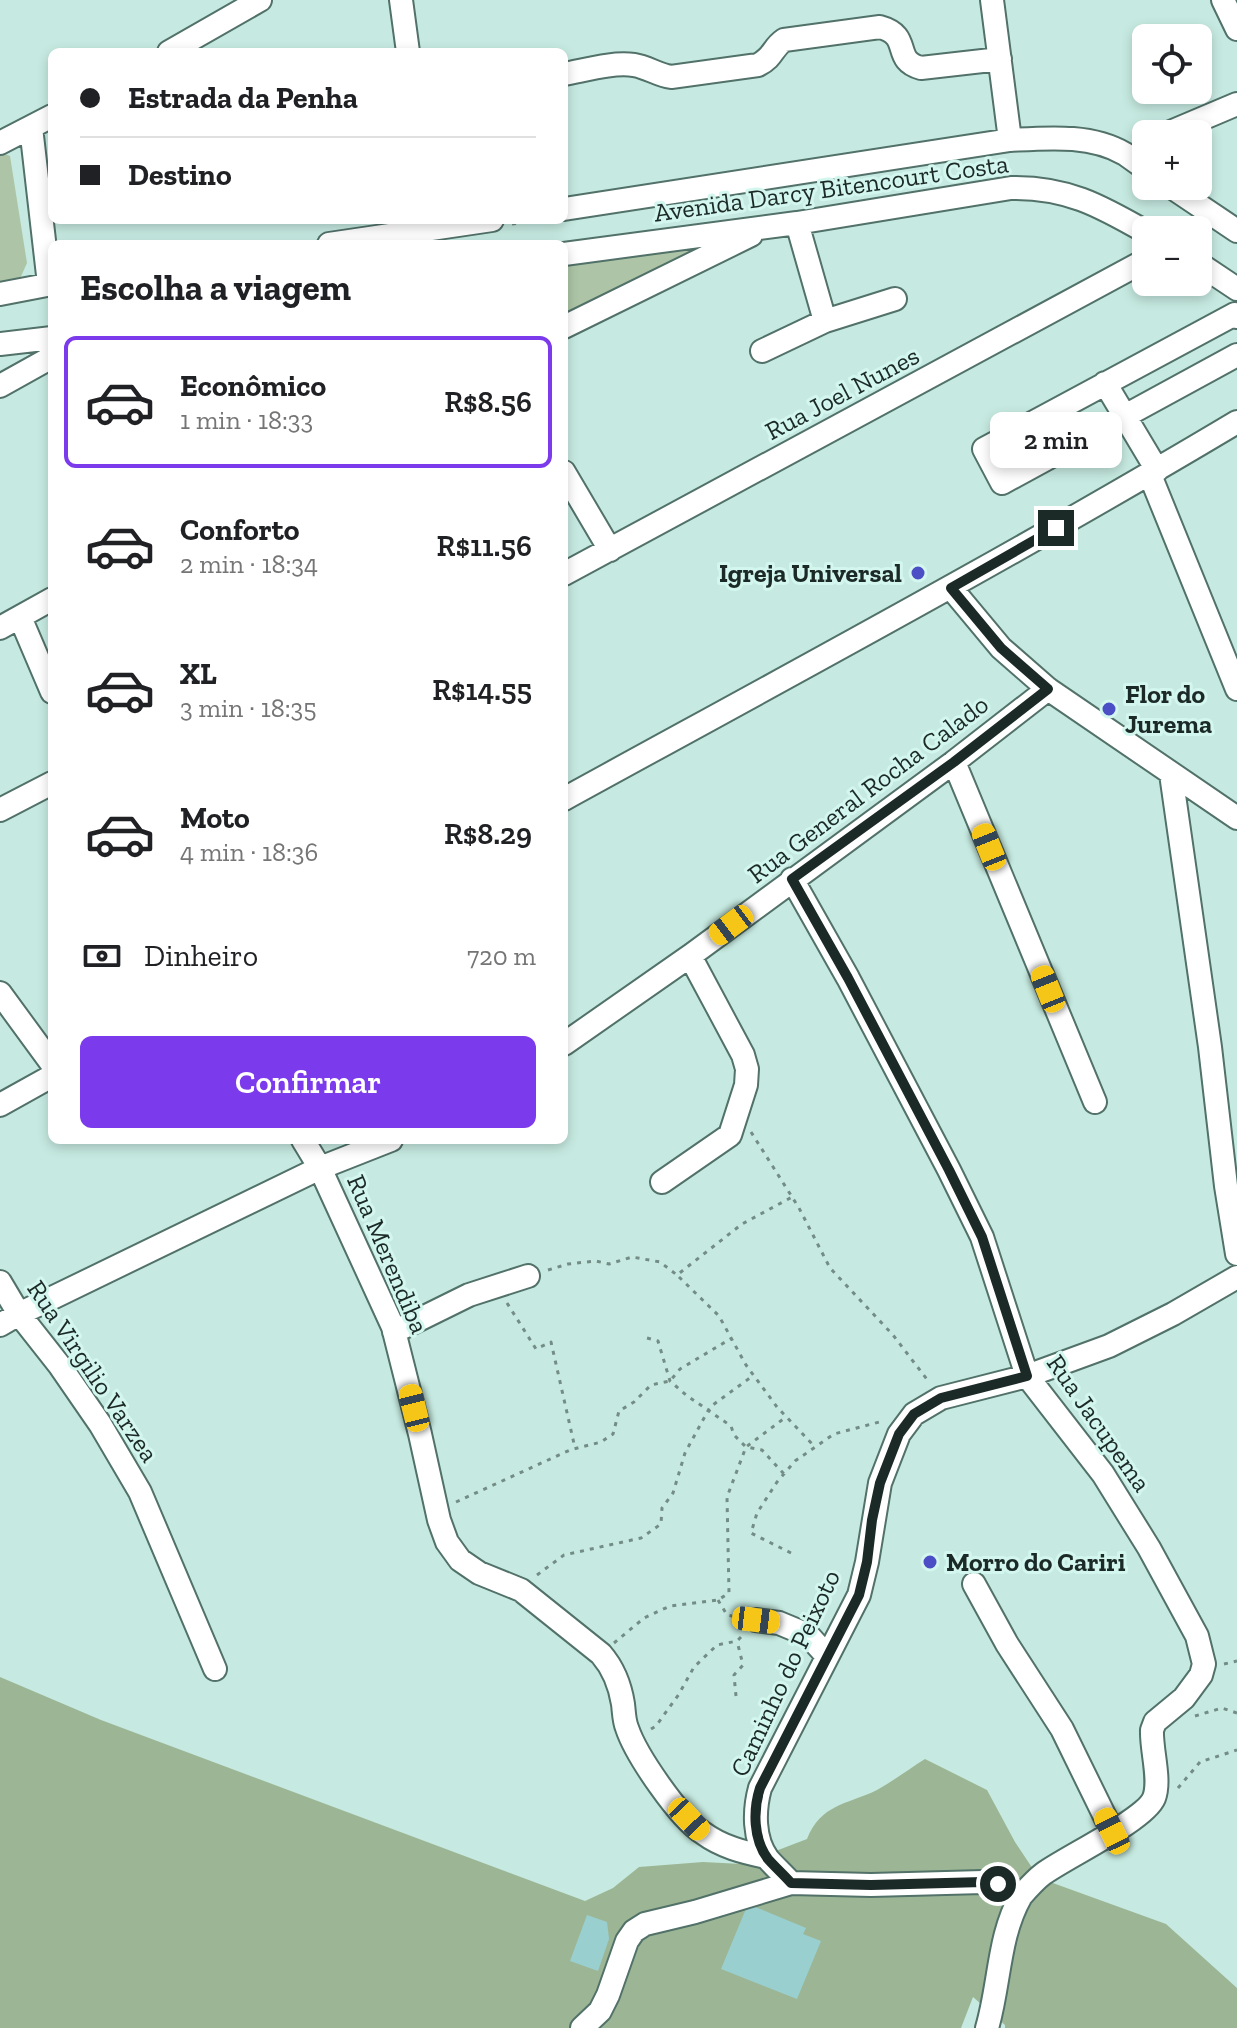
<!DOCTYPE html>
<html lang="pt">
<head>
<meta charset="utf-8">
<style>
	:root { --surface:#fff; --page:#f2f2f2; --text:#202124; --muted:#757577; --line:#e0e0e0; --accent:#7c3aed }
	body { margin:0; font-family:"Zilla Slab",serif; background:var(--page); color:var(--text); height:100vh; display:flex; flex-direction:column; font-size:30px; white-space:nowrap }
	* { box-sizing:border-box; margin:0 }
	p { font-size:26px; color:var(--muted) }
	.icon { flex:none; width:44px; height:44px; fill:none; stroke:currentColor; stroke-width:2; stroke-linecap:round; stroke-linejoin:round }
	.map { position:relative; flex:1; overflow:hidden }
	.sheet { position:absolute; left:48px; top:240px; width:520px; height:904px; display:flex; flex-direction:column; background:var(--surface); border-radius:12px; box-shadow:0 4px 12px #0003 }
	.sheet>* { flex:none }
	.hud { position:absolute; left:48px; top:48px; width:520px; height:176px; border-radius:12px; box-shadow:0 4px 12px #0003; display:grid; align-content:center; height:176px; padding:0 32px; background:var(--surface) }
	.tools { position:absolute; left:1132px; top:24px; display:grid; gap:16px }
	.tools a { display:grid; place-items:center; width:80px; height:80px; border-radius:12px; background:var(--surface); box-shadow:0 4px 12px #0003; font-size:40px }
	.end { position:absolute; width:36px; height:36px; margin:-18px; border:10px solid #1c2a27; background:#fff; box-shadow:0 0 0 4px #fff }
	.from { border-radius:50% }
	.bubble { position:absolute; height:56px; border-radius:12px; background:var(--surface); box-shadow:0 4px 12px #0003; font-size:26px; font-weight:600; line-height:56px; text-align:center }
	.car { position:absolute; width:24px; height:48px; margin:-24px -12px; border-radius:10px; box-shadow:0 0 6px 2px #0007; background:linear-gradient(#f5c518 24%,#345 0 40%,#f5c518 0 76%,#345 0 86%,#f5c518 0) }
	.hud b { display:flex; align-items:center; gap:28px; height:76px; font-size:30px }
	.hud b+b { border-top:2px solid var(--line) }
	.hud i { width:20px; height:20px; background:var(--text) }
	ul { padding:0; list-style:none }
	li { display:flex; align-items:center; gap:24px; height:132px; margin:0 16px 12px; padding:0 16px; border:4px solid transparent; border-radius:12px }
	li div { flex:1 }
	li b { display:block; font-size:30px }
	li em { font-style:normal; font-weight:600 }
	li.on { border-color:var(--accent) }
	li>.icon { width:72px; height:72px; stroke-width:1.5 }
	h2 { padding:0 32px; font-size:36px; line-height:96px }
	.pay { display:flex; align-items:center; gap:20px; height:88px; padding:0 32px; font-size:30px }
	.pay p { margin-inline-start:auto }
	.cta { display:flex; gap:16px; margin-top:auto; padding:16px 32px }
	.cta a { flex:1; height:92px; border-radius:12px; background:var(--accent); color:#fff; font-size:32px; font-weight:600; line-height:92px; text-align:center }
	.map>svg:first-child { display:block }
</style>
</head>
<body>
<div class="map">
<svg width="1237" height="2028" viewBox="0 0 1237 2028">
	<rect width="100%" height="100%" fill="#c6eae1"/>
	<!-- green -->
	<path fill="#adc5a6" d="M0 152 10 156 27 263 18 283 0 286Z
		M752 232 564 323V258Z"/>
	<!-- forest -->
	<path fill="#9cb695" d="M0 1677 101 1720 585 1901 613 1888 639 1867 703 1862 742 1864 807 1839C821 1804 846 1805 877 1790 893 1781 909 1769 925 1759L987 1790 1015 1842 1039 1878 1166 1924 1237 1988V2028H1005V2025L973 1997 961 2028H0Z"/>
	<!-- building -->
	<path fill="#9acfd0" d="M748 1904 806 1928 803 1934 821 1941 797 1999 721 1969Z
		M587 1915 607 1922 609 1939 598 1971 570 1961Z"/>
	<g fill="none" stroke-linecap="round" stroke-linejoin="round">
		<!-- minor casing -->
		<g stroke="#517169" stroke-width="26">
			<path id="minor" d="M401 0 408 52
				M992 0 1010 140
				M1223 0 1237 29
				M169 52 260 0
				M564 74C586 70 612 62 634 65 647 67 658 75 671 77L758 65C774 57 772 48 784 40L880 27C913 36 891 60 921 68L1000 59
				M31 127 49 284
				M1166 134 1237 104
				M0 143 52 116
				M1170 186 1237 231
				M564 209 1010 140C1048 138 1091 134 1125 154 1132 159 1139 164 1146 169
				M797 223 825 321
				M329 244 492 220
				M564 254 797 223 1011 188C1066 187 1099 205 1146 232
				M1198 263 1237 289
				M0 294 52 284
				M1237 317 1235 314 984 449 1002 483 1237 355
				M564 327 751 235
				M0 344 52 338
				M762 351 825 321 895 299
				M1105 383 1157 470
				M0 386 52 357
				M564 472 610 550
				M1150 475 1237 689
				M564 574 1146 260
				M951 588 1001 648 1048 689 1237 818
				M20 617 52 692
				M0 628 52 599
				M954 762 1095 1102
				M1171 774 1210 1047 1226 1186 1237 1254
				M564 799C790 675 1016 554 1237 422
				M0 810 52 783
				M792 879 848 978 949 1170 982 1237 1027 1376 1103 1474 1149 1548 1197 1636 1204 1664 1201 1675 1184 1698 1155 1722 1152 1730C1151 1750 1161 1780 1154 1798 1145 1820 1066 1857 1043 1874 1035 1880 1028 1888 1021 1896
				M0 993 52 1064
				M564 1044 690 956 954 762 1048 689
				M0 1105 52 1076
				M303 1140 320 1168 393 1327 420 1434 439 1520 447 1542 460 1560 479 1573 521 1590 601 1654C614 1669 620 1685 623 1704 624 1712 624 1721 627 1728 636 1755 679 1818 703 1833 722 1847 743 1852 766 1857
				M662 1182 730 1135 746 1085 747 1069 743 1055 690 956
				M0 1282 19 1314 60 1366 100 1424 140 1492 215 1669
				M0 1325 19 1314 320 1168 391 1140
				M394 1332 469 1295 528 1276
				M974 1584 1007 1644 1062 1729 1112 1831
				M756 1620 779 1623 808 1635 827 1656
				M791 1883C784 1875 775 1867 768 1859 753 1839 754 1810 760 1788L859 1595 867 1562 880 1483 899 1434 914 1414 941 1398 1027 1376 1109 1346 1173 1314 1237 1277
				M582 2028 600 2011 608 1995 627 1941 634 1931 645 1924 695 1912 791 1883 871 1885 983 1882 998 1884 1021 1896C998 1936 1000 1984 987 2028"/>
		</g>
		<!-- path -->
		<path stroke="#738c86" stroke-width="3" stroke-dasharray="4 6" stroke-linecap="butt" d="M512 224 540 220
			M1165 225 1173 230
			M751 1132 799 1208 830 1268 893 1335 929 1382
			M548 1270 568 1264 596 1261 609 1264 632 1257 660 1262 677 1275 742 1224 792 1197
			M679 1277 719 1316 746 1365 777 1407 815 1447
			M507 1303 536 1349 551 1342 575 1448
			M647 1338 658 1341 670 1381 686 1395 731 1426 734 1435 746 1447 762 1450 784 1474
			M456 1502 570 1450 601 1442 613 1434 619 1411 634 1402 651 1385 670 1381 680 1369 732 1338
			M791 1553 751 1533 757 1513 777 1482 795 1461 834 1434 883 1421
			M537 1575 564 1555 641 1538 661 1524 662 1508 673 1493 685 1453 710 1407 754 1375
			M718 1600 727 1615 738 1617
			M614 1643 644 1618 670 1606 718 1600 729 1593 727 1497 746 1447 786 1417
			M1224 1664 1237 1661
			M736 1696 734 1675 743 1665 737 1641
			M1195 1716 1222 1708 1237 1713
			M651 1729 656 1726 679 1694 694 1667 717 1645 737 1641 743 1635
			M1178 1788 1200 1762 1237 1750"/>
		<!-- minor -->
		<use href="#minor" stroke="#fff" stroke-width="22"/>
	</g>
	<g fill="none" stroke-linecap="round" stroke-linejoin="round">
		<!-- route -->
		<path stroke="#1c2a27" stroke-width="10" d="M998 1884 983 1882 871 1885 791 1883C784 1875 775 1867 768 1859 753 1839 753 1810 760 1788L859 1595 867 1562 872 1520 880 1483 899 1434 914 1414 941 1398 1027 1376 982 1237 949 1170 848 978 792 879 954 762 1048 689 1001 648 951 588 1056 528"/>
	</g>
	<!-- markers -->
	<g fill="#4b4ec4" stroke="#d3f7ee" stroke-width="3">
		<circle cx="918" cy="573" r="8"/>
		<circle cx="1109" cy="709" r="8"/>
		<circle cx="930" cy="1562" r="8"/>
	</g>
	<g text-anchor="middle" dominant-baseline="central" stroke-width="6" stroke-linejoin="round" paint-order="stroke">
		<!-- street labels -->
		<g font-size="26" fill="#1c2a27" stroke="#d3f7ee">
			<text transform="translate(831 188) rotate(-8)">Avenida Darcy Bitencourt Costa</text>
			<text transform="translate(842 393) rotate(-28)">Rua Joel Nunes</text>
			<text transform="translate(868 789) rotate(-37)">Rua General Rocha Calado</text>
			<text transform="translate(388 1254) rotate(67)">Rua Merendiba</text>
			<text transform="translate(93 1371) rotate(56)">Rua Virgilio Varzea</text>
			<text transform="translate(1099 1423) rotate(55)">Rua Jacupema</text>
			<text transform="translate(785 1673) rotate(-65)">Caminho do Peixoto</text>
		</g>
		<!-- poi labels -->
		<g font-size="26" font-weight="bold" fill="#1c2a27" stroke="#d3f7ee" text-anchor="start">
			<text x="902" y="573" text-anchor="end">Igreja Universal</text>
			<text x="1125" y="694">Flor do<tspan x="1125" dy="30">Jurema</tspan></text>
			<text x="946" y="1562">Morro do Cariri</text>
		</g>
	</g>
</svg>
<div class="tools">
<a><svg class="icon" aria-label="locate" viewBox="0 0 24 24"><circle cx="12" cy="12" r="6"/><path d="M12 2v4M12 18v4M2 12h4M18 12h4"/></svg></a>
<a>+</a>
<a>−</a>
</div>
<i class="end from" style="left:998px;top:1884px"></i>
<i class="end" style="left:1056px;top:528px"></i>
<div class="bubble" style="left:990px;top:412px;width:132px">2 min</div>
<i class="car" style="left:989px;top:847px;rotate:338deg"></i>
<i class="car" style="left:731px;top:925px;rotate:233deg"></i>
<i class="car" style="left:1048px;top:989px;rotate:338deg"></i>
<i class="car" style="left:414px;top:1408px;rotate:346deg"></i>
<i class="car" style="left:756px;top:1620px;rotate:97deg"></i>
<i class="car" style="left:689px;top:1819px;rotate:137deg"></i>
<i class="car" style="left:1112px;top:1831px;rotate:334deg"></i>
<div class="hud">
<b><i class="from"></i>Estrada da Penha</b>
<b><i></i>Destino</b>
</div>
<section class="sheet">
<h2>Escolha a viagem</h2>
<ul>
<li class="on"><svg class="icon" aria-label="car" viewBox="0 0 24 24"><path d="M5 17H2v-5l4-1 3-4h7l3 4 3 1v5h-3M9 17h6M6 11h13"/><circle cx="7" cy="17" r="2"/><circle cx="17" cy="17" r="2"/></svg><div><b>Econômico</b><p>1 min · 18:33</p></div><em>R$8.56</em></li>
<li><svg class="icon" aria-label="car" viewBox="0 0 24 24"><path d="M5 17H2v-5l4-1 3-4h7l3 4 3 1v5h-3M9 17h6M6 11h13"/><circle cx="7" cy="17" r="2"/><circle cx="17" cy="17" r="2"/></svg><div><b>Conforto</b><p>2 min · 18:34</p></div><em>R$11.56</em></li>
<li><svg class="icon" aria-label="car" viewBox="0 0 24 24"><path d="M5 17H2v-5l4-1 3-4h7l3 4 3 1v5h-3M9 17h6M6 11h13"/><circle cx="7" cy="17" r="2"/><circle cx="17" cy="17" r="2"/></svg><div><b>XL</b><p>3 min · 18:35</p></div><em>R$14.55</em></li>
<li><svg class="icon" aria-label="car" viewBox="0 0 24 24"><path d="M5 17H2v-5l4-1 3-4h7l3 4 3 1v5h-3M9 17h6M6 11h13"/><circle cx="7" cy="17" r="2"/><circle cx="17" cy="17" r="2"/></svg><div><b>Moto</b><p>4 min · 18:36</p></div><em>R$8.29</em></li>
</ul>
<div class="pay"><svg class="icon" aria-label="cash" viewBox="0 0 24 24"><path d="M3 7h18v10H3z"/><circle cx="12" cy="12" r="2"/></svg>Dinheiro<p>720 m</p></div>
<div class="cta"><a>Confirmar</a></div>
</section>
</div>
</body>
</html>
